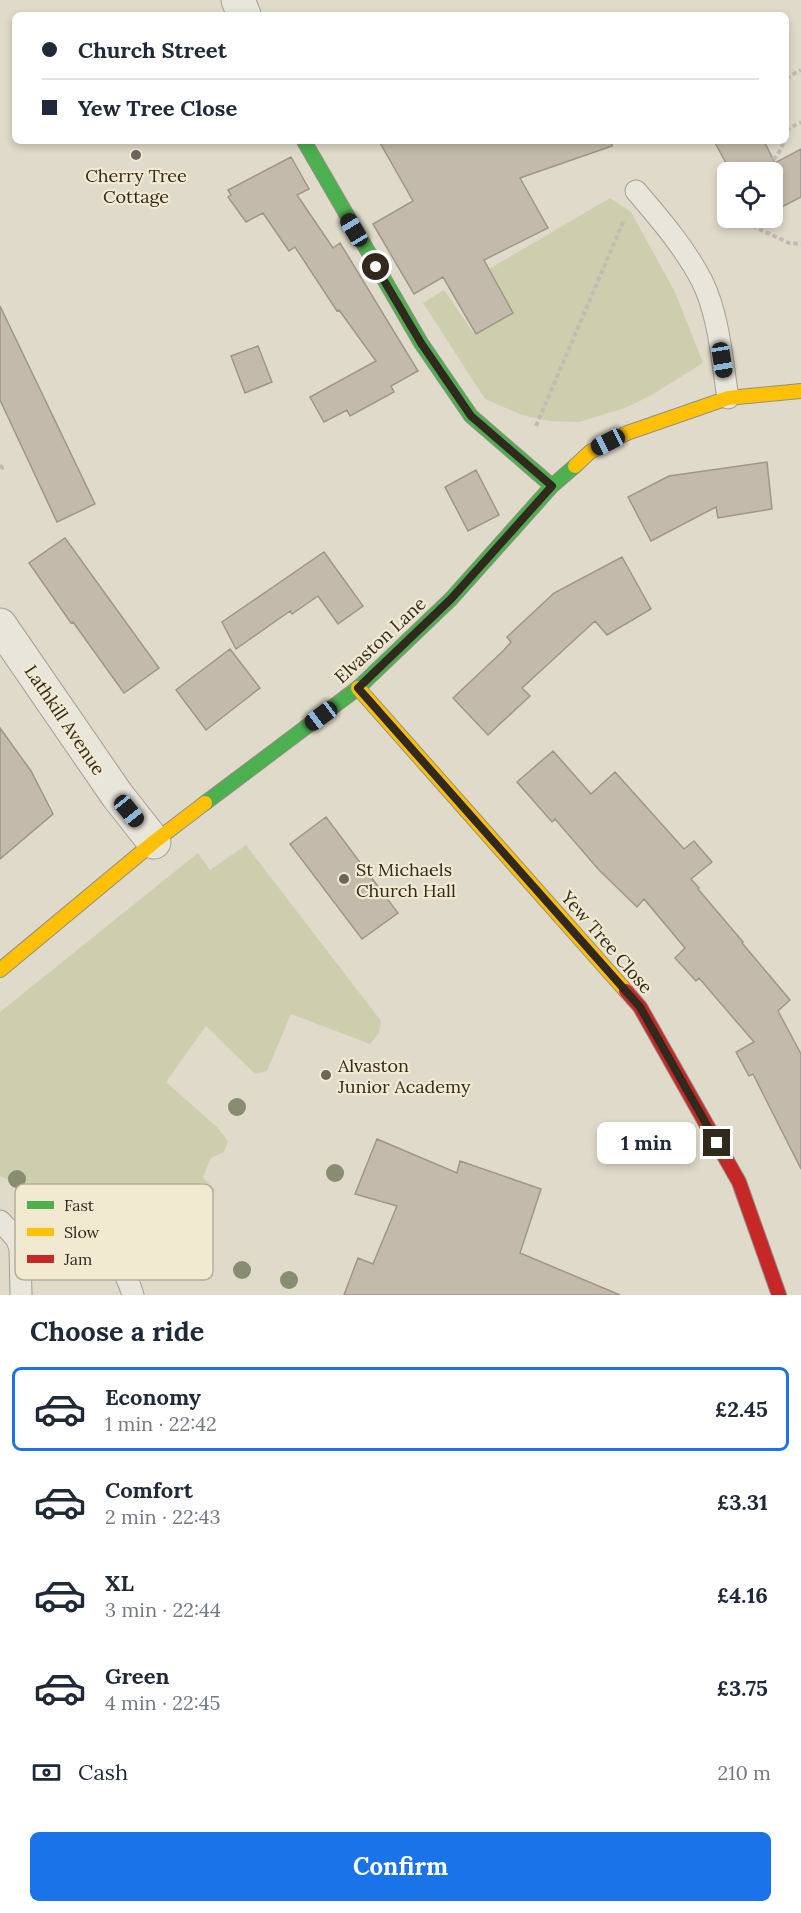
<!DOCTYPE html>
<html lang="en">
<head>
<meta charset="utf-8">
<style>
	:root { --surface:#fff; --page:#f6f6f7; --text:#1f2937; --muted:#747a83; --line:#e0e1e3; --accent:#1a73e8 }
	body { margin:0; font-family:Lora,serif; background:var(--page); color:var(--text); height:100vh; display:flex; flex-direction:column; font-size:22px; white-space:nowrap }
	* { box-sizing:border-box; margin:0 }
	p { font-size:20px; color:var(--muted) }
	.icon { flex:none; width:33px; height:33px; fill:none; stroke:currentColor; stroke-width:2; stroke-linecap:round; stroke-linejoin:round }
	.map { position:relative; height:1295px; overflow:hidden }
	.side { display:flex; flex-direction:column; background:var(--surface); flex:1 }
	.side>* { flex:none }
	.top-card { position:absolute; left:12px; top:12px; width:777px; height:132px; border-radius:9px; box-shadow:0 3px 9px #0003; display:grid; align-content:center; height:132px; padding:0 30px; background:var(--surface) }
	.buttons { position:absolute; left:717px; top:162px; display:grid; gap:12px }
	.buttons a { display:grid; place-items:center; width:66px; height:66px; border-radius:9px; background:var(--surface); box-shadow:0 3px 9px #0003; font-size:30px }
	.end { position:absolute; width:27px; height:27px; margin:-14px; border:8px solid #31281e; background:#fff; box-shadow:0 0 0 3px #fff }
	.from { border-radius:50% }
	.bubble { position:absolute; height:42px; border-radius:9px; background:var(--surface); box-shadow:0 3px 9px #0003; font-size:20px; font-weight:800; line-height:42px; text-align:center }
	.car { position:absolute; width:18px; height:36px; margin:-18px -9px; border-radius:8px; box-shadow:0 0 4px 2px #0007; background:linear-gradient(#222 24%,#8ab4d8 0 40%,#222 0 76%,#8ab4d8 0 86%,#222 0) }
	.top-card b { display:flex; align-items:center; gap:21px; height:57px; font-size:22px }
	.top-card b+b { border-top:2px solid var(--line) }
	.top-card i { width:15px; height:15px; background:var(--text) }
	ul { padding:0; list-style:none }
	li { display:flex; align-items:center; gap:18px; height:84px; margin:0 12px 9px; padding:0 18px; border:3px solid transparent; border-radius:9px }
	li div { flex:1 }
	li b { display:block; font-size:22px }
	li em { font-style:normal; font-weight:800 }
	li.current { border-color:var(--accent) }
	li>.icon { width:54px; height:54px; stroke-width:1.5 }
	h2 { padding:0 30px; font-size:27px; line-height:72px }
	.pay { display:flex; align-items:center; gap:15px; height:66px; padding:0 30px; font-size:22px }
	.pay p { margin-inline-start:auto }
	.cta { display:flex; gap:12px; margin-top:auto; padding:12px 30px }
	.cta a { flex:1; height:69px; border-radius:9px; background:var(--accent); color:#fff; font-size:24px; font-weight:800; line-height:69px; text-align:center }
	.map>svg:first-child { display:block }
</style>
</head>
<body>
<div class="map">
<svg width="801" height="1295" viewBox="0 0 801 1295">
	<rect width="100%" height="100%" fill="#e0daca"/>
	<!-- green -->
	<path fill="#cdceae" d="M610 198 631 212 675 292 703 363 650 396 625 408 579 422 549 421 522 415 485 399 423 303 444 290 475 335 512 314 489 269Z
		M246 845 381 1021 379 1033 370 1044 291 1014 267 1071 255 1074 206 1026 166 1082 217 1127 228 1141 224 1152 211 1158 203 1177 215 1190 192 1244 75 1210 0 1176V1012L198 853 210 870Z"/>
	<!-- building -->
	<path fill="#c3baac" stroke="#9f968b" stroke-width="1.5" d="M379 141H611L612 146 520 178 548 228 484 260 513 313 476 334 443 277 414 294 373 224 413 201Z
		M714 141H764L775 163 801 149V197L778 209 772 200V172H731Z
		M291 157 309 189 297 195 333 248 340 243 418 371 391 386 394 392 350 416 347 410 324 422 310 397 376 361 339 310 337 311 295 247 289 251 263 213 246 222 228 197 231 195 228 190Z
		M0 306 95 504 57 522 0 400Z
		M258 346 272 382 245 393 231 356Z
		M767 462 772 509 718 518 716 507 651 541 628 497 669 476Z
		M476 470 499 515 468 531 445 487Z
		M65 538 159 668 124 693 73 622 71 623 29 563Z
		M324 552 363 606 338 624 318 596 292 614 290 611 236 649 222 622Z
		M622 557 651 609 607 635 595 621 522 688 530 696 488 735 453 698 504 650 511 642 507 637 554 593Z
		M230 649 260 688 206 730 176 690Z
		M0 728 31 771 53 814 0 859Z
		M553 751 591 794 615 772 684 849 694 841 712 862 691 879 699 888 698 889 743 942 742 943 790 1000 778 1011 801 1054V1169L753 1074 749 1076 736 1052 754 1042 699 978 696 981 675 958 685 948 644 899 637 907 599 870 555 819 552 822 517 782Z
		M326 817 398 913 362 939 290 844Z
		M377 1139 457 1173 460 1161 541 1189 520 1253 620 1295H344L358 1258 373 1264 397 1206 355 1194Z"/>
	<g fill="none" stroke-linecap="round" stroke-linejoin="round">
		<!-- lane casing -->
		<g stroke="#a59f94" stroke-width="23">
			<path id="lane" d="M636 191C660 219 685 248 702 281 719 315 722 361 728 398
				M0 1221 16 1238 20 1248 21 1295
				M16 1238C24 1239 32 1241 39 1241 48 1242 58 1239 67 1240 106 1242 122 1259 133 1295"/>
		</g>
		<!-- street casing -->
		<g stroke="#a59f94" stroke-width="35">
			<path id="street" d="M238 0 244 15
				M0 625 117 795 154 842"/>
		</g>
		<!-- fast casing -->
		<g stroke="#948f84" stroke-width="16">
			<path id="fast" d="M304 141 421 343 471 416 552 486
				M205 803 358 688 451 599 552 486 575 466"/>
		</g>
		<!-- slow casing -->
		<g stroke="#948f84" stroke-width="16">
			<path id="slow" d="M575 466 590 452 627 433 728 398 801 391
				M358 688 626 991
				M0 970 154 842 205 803"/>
		</g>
		<!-- jam casing -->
		<g stroke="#948f84" stroke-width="16">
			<path id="jam" d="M626 991 640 1007 739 1182 779 1295"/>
		</g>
		<!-- path -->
		<path stroke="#c1bcb3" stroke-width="4" stroke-dasharray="4.5 3" stroke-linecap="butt" d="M786 78 801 70
			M786 130 801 122
			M765 172 781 149 784 141
			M723 221 744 222 789 243 801 244
			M744 222 748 218
			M536 426 624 220
			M0 465 2 468 0 469"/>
		<!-- lane -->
		<use href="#lane" stroke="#e8e5db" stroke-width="21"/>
		<!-- street -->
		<use href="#street" stroke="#e8e5db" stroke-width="33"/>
		<!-- fast -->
		<use href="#fast" stroke="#4caf50" stroke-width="14"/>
		<!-- slow -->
		<use href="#slow" stroke="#ffc107" stroke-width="14"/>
		<!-- jam -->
		<use href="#jam" stroke="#c62828" stroke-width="14"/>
	</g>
	<!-- trees -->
	<g fill="#888c70">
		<circle cx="237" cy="1107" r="9"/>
		<circle cx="335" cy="1173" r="9"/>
		<circle cx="17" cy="1179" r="9"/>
		<circle cx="242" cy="1270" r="9"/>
		<circle cx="289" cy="1280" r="9"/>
	</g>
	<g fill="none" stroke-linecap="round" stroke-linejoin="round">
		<!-- route -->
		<path stroke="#31281e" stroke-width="8" d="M376 267 421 343 471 416 552 486 451 599 358 688 640 1007 717 1143"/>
	</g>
	<!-- markers -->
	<g fill="#6e665a" stroke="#f1e9d0" stroke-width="2">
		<circle cx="136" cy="155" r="6"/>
		<circle cx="344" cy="879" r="6"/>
		<circle cx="326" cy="1075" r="6"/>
	</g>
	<g text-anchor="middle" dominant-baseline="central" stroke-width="4.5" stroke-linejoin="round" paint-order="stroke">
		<!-- poi labels -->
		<g font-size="18" fill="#31281e" stroke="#f1e9d0" text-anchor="start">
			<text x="136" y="175" text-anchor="middle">Cherry Tree<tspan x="136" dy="21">Cottage</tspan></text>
			<text x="356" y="869">St Michaels<tspan x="356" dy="21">Church Hall</tspan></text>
			<text x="338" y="1065">Alvaston<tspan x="338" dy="21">Junior Academy</tspan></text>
		</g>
		<!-- street labels -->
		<g font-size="18" fill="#31281e" stroke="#f1e9d0">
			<text transform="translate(380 640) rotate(-43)">Elvaston Lane</text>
			<text transform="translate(65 720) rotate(56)">Lathkill Avenue</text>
			<text transform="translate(607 942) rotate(49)">Yew Tree Close</text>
		</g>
	</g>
	<!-- legend -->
	<rect x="15" y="1184" width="198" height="96" rx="9" fill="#f1e9d0" stroke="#b7af9b" stroke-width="1.5"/>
	<rect x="27" y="1201" width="27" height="8" fill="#4caf50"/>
	<rect x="27" y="1228" width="27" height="8" fill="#ffc107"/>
	<rect x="27" y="1255" width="27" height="8" fill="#c62828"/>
	<g font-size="16" fill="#31281e">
		<text x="64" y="1211">Fast</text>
		<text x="64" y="1238">Slow</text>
		<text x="64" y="1265">Jam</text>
	</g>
</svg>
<div class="buttons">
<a><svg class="icon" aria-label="locate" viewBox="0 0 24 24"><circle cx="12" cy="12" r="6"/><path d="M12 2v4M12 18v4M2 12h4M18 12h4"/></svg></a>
</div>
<i class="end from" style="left:376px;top:267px"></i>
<i class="end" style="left:717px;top:1143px"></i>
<div class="bubble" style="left:597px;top:1122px;width:99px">1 min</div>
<i class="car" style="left:354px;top:230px;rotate:329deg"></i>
<i class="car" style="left:722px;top:360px;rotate:171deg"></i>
<i class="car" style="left:608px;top:442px;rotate:243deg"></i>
<i class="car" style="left:321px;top:716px;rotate:233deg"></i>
<i class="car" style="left:129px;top:811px;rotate:141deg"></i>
<div class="top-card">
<b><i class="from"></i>Church Street</b>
<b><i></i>Yew Tree Close</b>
</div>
</div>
<section class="side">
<h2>Choose a ride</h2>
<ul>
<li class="current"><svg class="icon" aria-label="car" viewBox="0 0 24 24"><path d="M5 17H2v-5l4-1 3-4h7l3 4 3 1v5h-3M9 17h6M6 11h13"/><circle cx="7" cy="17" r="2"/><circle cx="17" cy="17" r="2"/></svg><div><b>Economy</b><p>1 min · 22:42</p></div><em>£2.45</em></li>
<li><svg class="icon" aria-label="car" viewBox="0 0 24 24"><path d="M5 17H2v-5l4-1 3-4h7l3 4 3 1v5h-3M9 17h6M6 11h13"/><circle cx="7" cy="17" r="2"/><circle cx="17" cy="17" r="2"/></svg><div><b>Comfort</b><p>2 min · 22:43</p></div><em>£3.31</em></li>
<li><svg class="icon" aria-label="car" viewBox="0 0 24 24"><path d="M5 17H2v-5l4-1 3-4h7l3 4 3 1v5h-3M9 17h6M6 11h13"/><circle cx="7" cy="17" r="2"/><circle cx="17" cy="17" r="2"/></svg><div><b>XL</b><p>3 min · 22:44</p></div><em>£4.16</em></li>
<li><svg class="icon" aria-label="car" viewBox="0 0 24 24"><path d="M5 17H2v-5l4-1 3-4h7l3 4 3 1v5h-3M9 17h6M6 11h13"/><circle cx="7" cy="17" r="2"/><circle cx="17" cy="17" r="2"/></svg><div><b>Green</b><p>4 min · 22:45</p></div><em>£3.75</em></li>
</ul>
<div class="pay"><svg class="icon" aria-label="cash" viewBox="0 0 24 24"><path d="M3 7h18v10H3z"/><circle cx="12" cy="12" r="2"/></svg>Cash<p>210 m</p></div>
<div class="cta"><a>Confirm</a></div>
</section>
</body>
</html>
